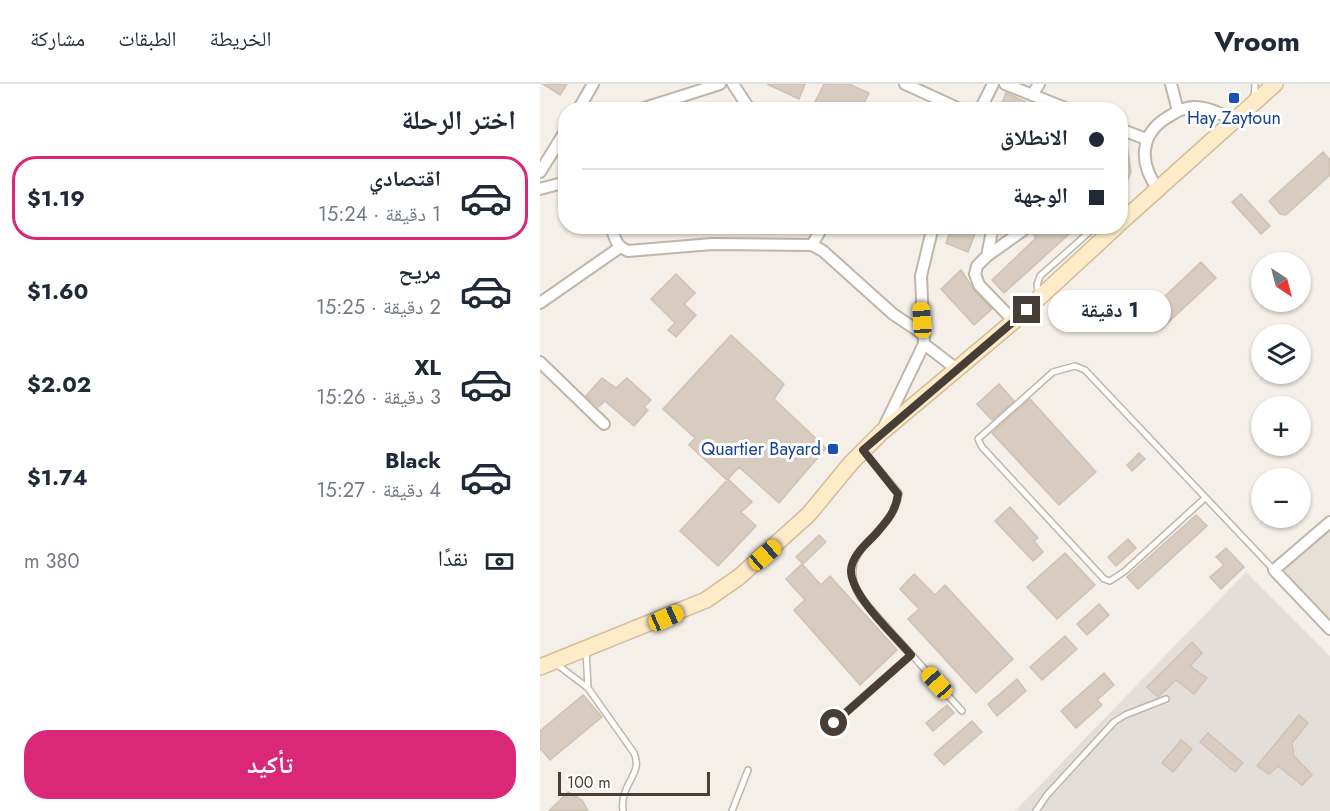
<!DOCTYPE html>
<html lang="ar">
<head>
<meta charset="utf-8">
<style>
	:root { --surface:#fff; --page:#f6f6f7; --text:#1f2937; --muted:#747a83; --line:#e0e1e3; --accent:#db2777 }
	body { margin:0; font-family:Jost,"Noto Naskh Arabic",sans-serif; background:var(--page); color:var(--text); direction:rtl; height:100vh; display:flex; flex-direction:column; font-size:22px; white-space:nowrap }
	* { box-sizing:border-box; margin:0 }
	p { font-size:20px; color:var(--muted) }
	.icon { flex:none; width:33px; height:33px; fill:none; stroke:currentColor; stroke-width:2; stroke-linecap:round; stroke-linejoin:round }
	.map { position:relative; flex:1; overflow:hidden; direction:ltr }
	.side { display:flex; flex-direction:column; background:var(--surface); width:540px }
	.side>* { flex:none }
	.hud { position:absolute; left:18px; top:18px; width:570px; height:132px; border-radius:24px; box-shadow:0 2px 4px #0004; direction:rtl; display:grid; align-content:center; height:132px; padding:0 24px; background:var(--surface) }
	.needle { width:39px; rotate:144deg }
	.fabs { position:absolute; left:711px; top:168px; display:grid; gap:12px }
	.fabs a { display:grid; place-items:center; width:60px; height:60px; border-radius:50%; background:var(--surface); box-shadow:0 2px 4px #0004; font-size:30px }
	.scale { position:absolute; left:18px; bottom:15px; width:152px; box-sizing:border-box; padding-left:6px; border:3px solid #473f37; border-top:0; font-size:16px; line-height:21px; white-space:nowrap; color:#473f37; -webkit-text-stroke:4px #fff; paint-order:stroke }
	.end { position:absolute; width:27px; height:27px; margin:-14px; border:8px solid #473f37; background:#fff; box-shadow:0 0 0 3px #fff }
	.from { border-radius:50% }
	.bubble { position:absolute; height:42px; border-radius:21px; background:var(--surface); box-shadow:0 2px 4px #0004; font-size:20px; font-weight:700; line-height:42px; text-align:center; direction:rtl }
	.car { position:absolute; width:18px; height:36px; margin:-18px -9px; border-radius:8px; box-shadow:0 0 4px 2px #0007; background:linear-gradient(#f5c518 24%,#345 0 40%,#f5c518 0 76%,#345 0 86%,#f5c518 0) }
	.hud b { display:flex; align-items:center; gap:21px; height:57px; font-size:22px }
	.hud b+b { border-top:2px solid var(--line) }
	.hud i { width:15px; height:15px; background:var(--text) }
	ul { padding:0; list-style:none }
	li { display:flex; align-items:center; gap:18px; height:84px; margin:0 12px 9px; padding:0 12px; border:3px solid transparent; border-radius:24px }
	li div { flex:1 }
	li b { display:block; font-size:22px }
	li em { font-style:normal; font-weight:700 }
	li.current { border-color:var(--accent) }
	li>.icon { width:54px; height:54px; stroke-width:1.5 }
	h2 { padding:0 24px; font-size:27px; line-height:72px }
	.pay { display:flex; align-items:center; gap:15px; height:66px; padding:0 24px; font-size:22px }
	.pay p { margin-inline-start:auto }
	.primary-button { display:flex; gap:12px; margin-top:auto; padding:12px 24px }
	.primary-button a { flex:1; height:69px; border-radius:24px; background:var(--accent); color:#fff; font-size:24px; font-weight:700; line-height:69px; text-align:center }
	header { display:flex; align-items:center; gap:36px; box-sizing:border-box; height:84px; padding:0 30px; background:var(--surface); border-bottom:2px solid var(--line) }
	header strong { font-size:28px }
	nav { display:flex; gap:33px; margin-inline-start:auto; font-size:21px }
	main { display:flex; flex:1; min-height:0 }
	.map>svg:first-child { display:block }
</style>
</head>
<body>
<header>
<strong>Vroom</strong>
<nav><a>الخريطة</a><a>الطبقات</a><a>مشاركة</a></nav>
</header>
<main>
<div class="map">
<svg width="790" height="727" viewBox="0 0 790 727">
	<rect width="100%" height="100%" fill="#f4efe8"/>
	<!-- residential -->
	<path fill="#e7e0d6" d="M790 445V535L742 486Z"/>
	<!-- industrial -->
	<path fill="#e3ded9" d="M706 488 790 572V727H475Z"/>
	<!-- building -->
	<path fill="#d8ccc0" stroke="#d0c1b1" stroke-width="1.5" d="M3 0H27L20 11Z
		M227 0H265L259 15Z
		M284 0H309L329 9 321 26H271Z
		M466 9 486 18 482 26H459Z
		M580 55H586L591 88 581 112Z
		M783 68 790 76V91L746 131 740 130 729 117Z
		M701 110 730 142 721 150 692 118Z
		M412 142H438L428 168 406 159Z
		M501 142H538L464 209 452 196 496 154 493 150Z
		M661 178 676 194 621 245 607 229Z
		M421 186 434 206 452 225 434 241 401 205Z
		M136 190 155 209 144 220 156 231 136 253 128 246 135 239 111 215Z
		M191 251 244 300 234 315 286 364 239 419 199 383 187 396 149 361 155 354 123 325Z
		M62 294 76 304 87 294 111 316 104 323 108 326 94 342 65 317 58 323 46 312Z
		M459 300 474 317 452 336 437 320Z
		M490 315 556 388 519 421 452 349Z
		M599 369 605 375 592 387 587 381Z
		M188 395 212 418 201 428 216 442 178 482 140 447Z
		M470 423 498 454 494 457 503 468 493 477 455 437Z
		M656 431 667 442 598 505 587 493Z
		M279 451 286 458 263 480 256 473Z
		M588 455 596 464 576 482 568 473Z
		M686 464 704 483 681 505 670 493 684 481 676 473Z
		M525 469 555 501 517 535 487 503Z
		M262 480 281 501 290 492 357 566 320 601 254 526 265 516 246 495Z
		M374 490 395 511 405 501 473 575 436 609 368 535 379 525 360 505Z
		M559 520 569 531 547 551 537 540Z
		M525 552 537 565 502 596 490 583Z
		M652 558 662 569 650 582 667 594 654 610 636 596 618 613 607 603Z
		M564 589 574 601 557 616 562 621 536 644 521 627Z
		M477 595 486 607 457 632 448 620Z
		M43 611 62 633 10 676 0 664V647Z
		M407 621 414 629 393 647 386 639Z
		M759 631 768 639 752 659 754 672 772 691 762 701 738 682 729 690 717 682Z
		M432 637 442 648 404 681 394 670Z
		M668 649 703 679 695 688 660 658Z
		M641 656 652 665 633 688 622 679Z
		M28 708 42 716 48 727H9Z"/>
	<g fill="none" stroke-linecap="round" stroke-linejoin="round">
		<!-- service casing -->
		<g stroke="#bfb6aa" stroke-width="8">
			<path id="service" d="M714 14 715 0
				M499 211 497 201 500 192 556 142
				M324 368 359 409C353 455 292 461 320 513L422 627
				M665 414 585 487 570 497 564 495 442 363 438 355 513 288 535 282 545 286 734 486
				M46 566 48 604
				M15 579 48 604 94 669C104 690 79 700 83 727
				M294 639 371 571
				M192 727 208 686
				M496 727 507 711 574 638 585 631 626 615"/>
		</g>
		<!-- minor casing -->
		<g stroke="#bfb6aa" stroke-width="14">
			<path id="minor" d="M193 0 210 26
				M365 0 422 26
				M465 0 530 26
				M631 0 638 27
				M492 11 499 0
				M38 26 53 0
				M98 26 180 0
				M440 26 453 0
				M580 45 606 55
				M0 88 26 46
				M0 105 26 98
				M618 105C599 80 599 50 628 33 636 28 644 23 654 23 669 23 681 29 693 37
				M71 142C75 155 76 162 88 167L172 160 272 161 283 167 353 230 383 250
				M453 142 447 172 437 182 435 190 439 201 474 237
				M272 161 283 142
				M447 172 489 142
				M0 219 79 164
				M384 260 418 286
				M0 278 64 340
				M343 345 384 260 381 192 393 142
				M790 438 734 486 790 545"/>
		</g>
		<!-- secondary casing -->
		<g stroke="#d3bd99" stroke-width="18">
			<path id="secondary" d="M580 139 735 0
				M0 583 166 516 199 493 269 430 311 379 342 348 474 237 577 142"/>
		</g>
		<!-- service -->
		<use href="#service" stroke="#fff" stroke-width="5"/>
		<!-- minor -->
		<use href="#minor" stroke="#fff" stroke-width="10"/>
		<!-- secondary -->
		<use href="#secondary" stroke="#feebc8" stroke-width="15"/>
	</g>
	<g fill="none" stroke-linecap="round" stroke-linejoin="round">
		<!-- route -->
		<path stroke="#473f37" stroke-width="8" d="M294 639 371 571C355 552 310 511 311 486 312 472 325 461 334 452 346 438 356 428 358 410L323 366 487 226"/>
	</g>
	<!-- markers -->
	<g fill="#1a4fb4" stroke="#fff" stroke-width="2">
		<rect x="688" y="8" width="12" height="12" rx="3"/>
		<rect x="287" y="359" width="12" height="12" rx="3"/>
	</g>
	<g text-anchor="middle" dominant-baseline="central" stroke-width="6" stroke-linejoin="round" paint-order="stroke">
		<!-- transit labels -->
		<g font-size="18" fill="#164399" stroke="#fff">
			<text x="694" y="34">Hay Zaytoun</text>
			<text x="281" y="365" text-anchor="end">Quartier Bayard</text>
		</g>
	</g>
</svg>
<div class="fabs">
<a><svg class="needle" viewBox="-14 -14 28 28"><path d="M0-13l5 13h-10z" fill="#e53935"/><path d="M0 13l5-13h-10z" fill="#747a83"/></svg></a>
<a><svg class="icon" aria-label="layers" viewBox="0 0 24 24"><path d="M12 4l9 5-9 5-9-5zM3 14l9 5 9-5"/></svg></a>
<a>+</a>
<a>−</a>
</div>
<div class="scale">100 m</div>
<i class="end from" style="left:294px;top:639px"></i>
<i class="end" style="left:487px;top:226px"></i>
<div class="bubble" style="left:508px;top:206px;width:123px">1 دقيقة</div>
<i class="car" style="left:382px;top:236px;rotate:356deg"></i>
<i class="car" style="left:225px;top:471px;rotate:49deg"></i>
<i class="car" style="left:126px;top:534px;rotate:66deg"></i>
<i class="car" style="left:397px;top:599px;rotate:318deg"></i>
<div class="hud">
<b><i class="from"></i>الانطلاق</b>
<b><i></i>الوجهة</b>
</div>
</div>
<section class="side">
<h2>اختر الرحلة</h2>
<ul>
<li class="current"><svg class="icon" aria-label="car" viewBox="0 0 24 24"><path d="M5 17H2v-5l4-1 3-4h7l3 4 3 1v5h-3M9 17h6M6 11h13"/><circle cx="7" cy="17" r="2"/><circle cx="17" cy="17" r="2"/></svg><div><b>اقتصادي</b><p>1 دقيقة · 15:24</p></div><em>$1.19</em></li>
<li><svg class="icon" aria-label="car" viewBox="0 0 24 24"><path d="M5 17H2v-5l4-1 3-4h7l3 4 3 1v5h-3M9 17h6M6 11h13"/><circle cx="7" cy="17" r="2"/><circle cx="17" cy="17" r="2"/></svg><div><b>مريح</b><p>2 دقيقة · 15:25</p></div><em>$1.60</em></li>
<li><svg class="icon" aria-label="car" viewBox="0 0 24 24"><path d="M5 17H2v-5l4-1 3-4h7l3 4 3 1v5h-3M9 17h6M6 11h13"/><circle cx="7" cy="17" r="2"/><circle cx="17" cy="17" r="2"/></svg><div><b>XL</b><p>3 دقيقة · 15:26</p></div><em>$2.02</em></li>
<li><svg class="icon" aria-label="car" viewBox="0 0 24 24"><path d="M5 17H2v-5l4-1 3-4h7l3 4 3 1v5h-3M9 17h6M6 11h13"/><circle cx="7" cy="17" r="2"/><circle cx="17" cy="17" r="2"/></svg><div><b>Black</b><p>4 دقيقة · 15:27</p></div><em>$1.74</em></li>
</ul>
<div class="pay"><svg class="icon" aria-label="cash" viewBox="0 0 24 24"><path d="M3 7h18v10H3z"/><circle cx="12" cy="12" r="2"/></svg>نقدًا<p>380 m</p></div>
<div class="primary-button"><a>تأكيد</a></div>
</section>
</main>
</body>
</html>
